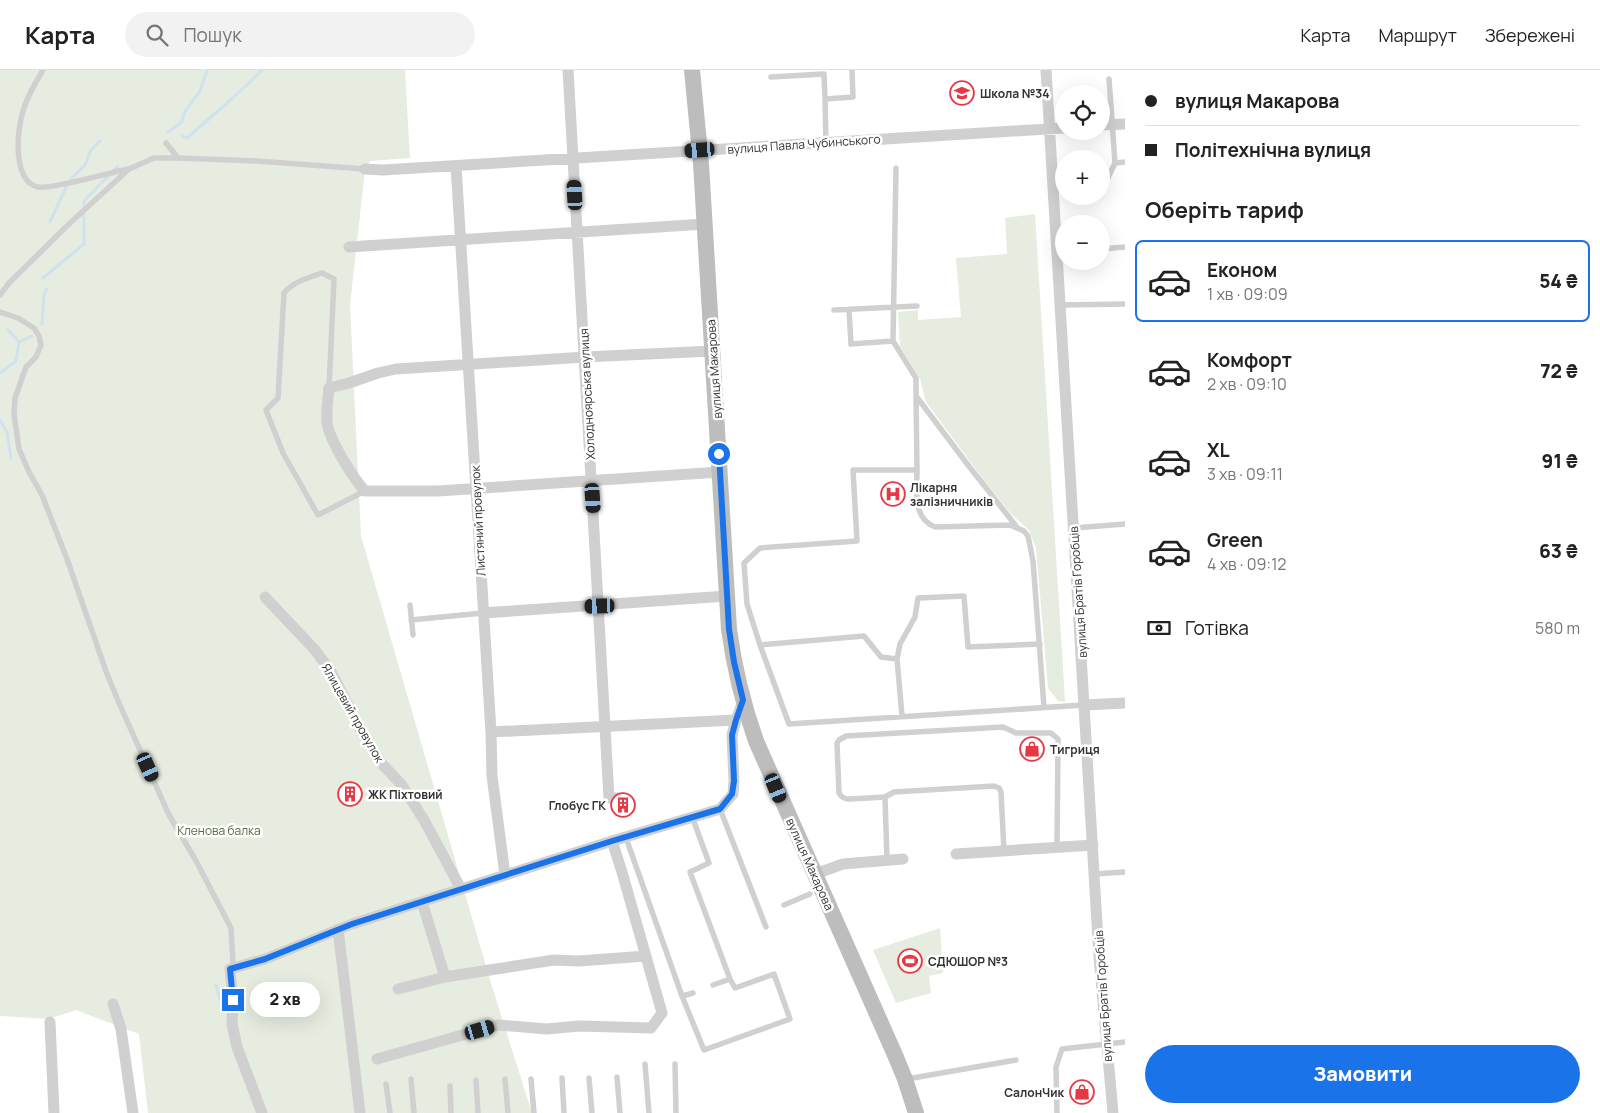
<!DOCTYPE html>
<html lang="uk">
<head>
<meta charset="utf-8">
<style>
	:root { --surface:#fff; --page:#f2f2f2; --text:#222; --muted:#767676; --line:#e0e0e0; --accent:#1a73e8 }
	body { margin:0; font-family:Manrope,sans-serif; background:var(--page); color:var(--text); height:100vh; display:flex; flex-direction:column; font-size:19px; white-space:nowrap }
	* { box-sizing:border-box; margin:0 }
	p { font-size:16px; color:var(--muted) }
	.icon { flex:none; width:28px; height:28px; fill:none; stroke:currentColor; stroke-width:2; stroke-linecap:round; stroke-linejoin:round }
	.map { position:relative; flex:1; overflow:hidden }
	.drawer { display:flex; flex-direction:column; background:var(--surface); width:475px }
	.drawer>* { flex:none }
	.banner { display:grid; align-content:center; height:110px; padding:0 20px; background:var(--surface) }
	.buttons { position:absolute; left:1055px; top:15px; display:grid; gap:10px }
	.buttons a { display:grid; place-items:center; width:55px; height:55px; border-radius:50%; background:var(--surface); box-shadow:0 5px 20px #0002; font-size:25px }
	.end { position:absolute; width:22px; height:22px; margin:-11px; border:6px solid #1a73e8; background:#fff; box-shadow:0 0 0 2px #fff }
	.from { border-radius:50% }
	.bubble { position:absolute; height:35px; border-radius:18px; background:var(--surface); box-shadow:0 5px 20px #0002; font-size:16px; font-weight:800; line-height:35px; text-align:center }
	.car { position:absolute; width:15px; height:30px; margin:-15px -8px; border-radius:6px; box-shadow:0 0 4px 1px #0007; background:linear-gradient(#222 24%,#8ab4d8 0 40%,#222 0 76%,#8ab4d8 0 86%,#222 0) }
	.banner b { display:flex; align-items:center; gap:18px; height:48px; font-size:19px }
	.banner b+b { border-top:1px solid var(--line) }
	.banner i { width:12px; height:12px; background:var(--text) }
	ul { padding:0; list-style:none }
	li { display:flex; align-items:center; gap:15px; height:82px; margin:0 10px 8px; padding:0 10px; border:2px solid transparent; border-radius:8px }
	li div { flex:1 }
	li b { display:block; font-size:19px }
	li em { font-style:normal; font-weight:800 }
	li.selected { border-color:var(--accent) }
	li>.icon { width:45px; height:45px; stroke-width:1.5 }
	h2 { padding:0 20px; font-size:22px; line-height:60px }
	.pay { display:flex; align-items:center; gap:12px; height:55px; padding:0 20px; font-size:19px }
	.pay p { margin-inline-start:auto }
	.primary-button { display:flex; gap:10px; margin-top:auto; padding:10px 20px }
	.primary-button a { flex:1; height:58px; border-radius:30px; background:var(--accent); color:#fff; font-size:20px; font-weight:800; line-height:58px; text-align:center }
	header { display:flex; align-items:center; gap:30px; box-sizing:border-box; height:70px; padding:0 25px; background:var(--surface); border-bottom:1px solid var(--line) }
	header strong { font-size:24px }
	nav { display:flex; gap:28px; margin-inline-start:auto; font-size:18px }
	.search { width:350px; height:45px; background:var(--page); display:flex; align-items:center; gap:12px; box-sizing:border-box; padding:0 18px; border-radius:28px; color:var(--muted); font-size:19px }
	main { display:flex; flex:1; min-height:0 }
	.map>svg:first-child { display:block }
</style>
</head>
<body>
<header>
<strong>Карта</strong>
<div class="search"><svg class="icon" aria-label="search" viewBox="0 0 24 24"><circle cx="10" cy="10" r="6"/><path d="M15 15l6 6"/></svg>Пошук</div>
<nav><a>Карта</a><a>Маршрут</a><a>Збережені</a></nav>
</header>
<main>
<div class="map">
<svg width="1125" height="1043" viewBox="0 0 1125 1043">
	<rect width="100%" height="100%" fill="#fff"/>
	<!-- green -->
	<path fill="#e6ecdf" d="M0 0H405L410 88 370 91 365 100 350 235 361 466 490 910 532 1043H148L139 964 76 940 48 949 0 946Z
		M1035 144 1065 632 1058 631 1048 618 1036 478 1029 460 1011 444 983 409 926 332 920 309 900 276 898 242 918 240V250L961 247 956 188 1007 184 1005 148Z
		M940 858 943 903 929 906 931 923 896 933 873 880Z"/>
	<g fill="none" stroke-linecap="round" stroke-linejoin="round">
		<!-- stream -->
		<path stroke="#cfe2ee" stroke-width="3" d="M168 62 182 52 184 43 200 21 207 0
			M183 66 187 68 233 28 262 0
			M50 152 69 111 85 95 91 80 100 71
			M43 208 84 174V131L118 96
			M42 254 44 225 47 219
			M8 260 19 272
			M0 303 16 291 19 272 32 266
			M0 350 7 362 11 388
			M216 915 220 930"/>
		<!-- lane -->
		<path stroke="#d0d0d0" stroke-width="5.5" d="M43 0C35 13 27 27 23 41 17 60 12 111 38 117 49 120 112 102 128 99
			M771 7 824 4 825 29
			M826 72 825 29 853 27 852 0
			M166 73 178 88 257 91 365 99
			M1115 93 1125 92
			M896 98 893 271 916 308V326L968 395 1016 456
			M1101 115 1105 114 1115 93 1109 9
			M1054 117H1064
			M1101 179 1125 177
			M0 225 9 213 70 153 129 99 154 88H178
			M1061 235 1125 234
			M849 239 851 274 893 271
			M834 240 917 236
			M0 242 18 248 34 258 39 266 41 275 36 287 26 297 15 328 14 344 19 379 29 402 42 425 67 489 107 604 119 633 169 745 195 789 231 858 233 892 230 898
			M329 318 334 209 322 203C308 208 294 211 284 223L278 328 266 340 283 383 318 445 365 421
			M916 327 917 400
			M1074 458 1125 454
			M410 535 413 565
			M411 550 483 543
			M760 575 864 566 881 587 897 589
			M1044 637 1033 491 1028 466 1024 461 1010 455 935 457C912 448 917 421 917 400H853L857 471 760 478 744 493 747 534 760 575 789 654 1084 635
			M902 646 897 589 900 574 915 547 918 528 964 526 968 577 1040 574
			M885 727 850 729C845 729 842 728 839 723L837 673 839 670 846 666 1003 657 1016 663H1051L1058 669V675L1057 777
			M720 739 766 857
			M626 768 682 926 704 980 790 949 774 904 735 918 730 909 690 802 709 793 693 749
			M887 790 885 727 894 722 994 716 999 718 1001 722 1004 781
			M1094 804 1125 802
			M784 835 810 824
			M713 915 730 909
			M682 926 693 923
			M645 994 649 1043
			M675 994 676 1043
			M617 1007 620 1043
			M562 1008 564 1043
			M589 1008 592 1043
			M411 1009 414 1043
			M505 1009 508 1043
			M531 1009 534 1043
			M907 1009 1016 990
			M476 1010 478 1043
			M386 1014 390 1043
			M450 1016 451 1043
			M1057 1043 1056 997 1062 979 1125 972"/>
		<!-- street -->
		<path stroke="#d0d0d0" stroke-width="11" d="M568 0 609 728H620
			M1046 0 1099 887 1113 1043
			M1101 55 1125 54
			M456 96 491 662 492 706 505 805
			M365 99 383 100 1064 58
			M349 177 705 154
			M712 281 585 287 396 299 378 303 349 313 329 318C328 329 326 342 327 353 330 371 353 408 365 421H438L720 402
			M265 527 315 580 330 600 363 664 382 694 401 714 424 750 461 819
			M483 543 727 526
			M1084 635 1125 633
			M491 662 736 650
			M956 784 1093 775
			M815 804 843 794 903 789
			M422 832 445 907
			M338 859 360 1043
			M398 919 445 907 554 890 579 891 646 886
			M113 934 121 959 133 1043
			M50 952 54 1043
			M377 989 498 955 547 959 579 956 651 958 662 943 622 802 612 771
			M262 1043 237 977 232 954 233 930 230 899 265 889 352 854 612 771 720 739 733 724 734 711 732 665 736 650 743 631"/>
		<!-- secondary -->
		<path stroke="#bdbdbd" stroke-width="16" d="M692 0 701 94 729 559C734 597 743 634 756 671L895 985 905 1009 916 1043"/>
	</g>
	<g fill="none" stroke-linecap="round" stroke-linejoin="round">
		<!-- route -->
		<path stroke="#1a73e8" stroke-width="6" d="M233 930 230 899 265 889 352 854 612 771 720 739 732 724 734 711 732 665 736 650 743 630 734 592 729 559 719 384"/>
	</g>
	<!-- icons -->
	<defs>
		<g id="school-ring" transform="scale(1.25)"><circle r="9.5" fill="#fff" stroke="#e63946" stroke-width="1.5"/><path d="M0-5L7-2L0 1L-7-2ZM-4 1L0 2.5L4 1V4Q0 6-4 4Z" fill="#e63946"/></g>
		<g id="hospital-ring" transform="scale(1.25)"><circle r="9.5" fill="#fff" stroke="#e63946" stroke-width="1.5"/><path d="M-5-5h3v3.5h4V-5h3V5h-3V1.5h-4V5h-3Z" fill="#e63946"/></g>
		<g id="shop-ring" transform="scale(1.25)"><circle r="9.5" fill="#fff" stroke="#e63946" stroke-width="1.5"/><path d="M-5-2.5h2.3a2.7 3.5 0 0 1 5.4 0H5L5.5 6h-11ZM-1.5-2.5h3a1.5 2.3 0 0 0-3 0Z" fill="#e63946"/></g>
		<g id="building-ring" transform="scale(1.25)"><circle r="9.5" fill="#fff" stroke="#e63946" stroke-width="1.5"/><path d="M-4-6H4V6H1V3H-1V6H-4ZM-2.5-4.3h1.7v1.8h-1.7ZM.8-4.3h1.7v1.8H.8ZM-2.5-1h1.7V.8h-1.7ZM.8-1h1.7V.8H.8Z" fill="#e63946"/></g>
		<g id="stadium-ring" transform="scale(1.25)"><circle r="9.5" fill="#fff" stroke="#e63946" stroke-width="1.5"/><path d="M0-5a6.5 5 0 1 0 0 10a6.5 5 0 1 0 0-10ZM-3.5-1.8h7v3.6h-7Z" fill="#e63946"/></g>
	</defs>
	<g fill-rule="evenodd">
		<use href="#school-ring" x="962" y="23"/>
		<use href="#hospital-ring" x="893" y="424"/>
		<use href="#shop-ring" x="1032" y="679"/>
		<use href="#building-ring" x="350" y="724"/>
		<use href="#building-ring" x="623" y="735"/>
		<use href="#stadium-ring" x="910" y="891"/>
		<use href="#shop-ring" x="1082" y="1022"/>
	</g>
	<g text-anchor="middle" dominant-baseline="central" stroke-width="5" stroke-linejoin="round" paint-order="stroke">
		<!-- poi labels -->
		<g font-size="12" font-weight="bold" fill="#333" stroke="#fff" text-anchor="start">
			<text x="980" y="23">Школа №34</text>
			<text x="910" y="417">Лікарня<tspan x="910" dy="14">залізничників</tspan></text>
			<text x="1050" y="679">Тигриця</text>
			<text x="368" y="724">ЖК Піхтовий</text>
			<text x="606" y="735" text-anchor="end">Глобус ГК</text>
			<text x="928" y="891">СДЮШОР №3</text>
			<text x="1064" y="1022" text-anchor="end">СалонЧик</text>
		</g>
		<!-- street labels -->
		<g font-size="12" fill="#333" stroke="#fff">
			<text transform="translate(804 74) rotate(-4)">вулиця Павла Чубинського</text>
			<text transform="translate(714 299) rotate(-94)">вулиця Макарова</text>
			<text transform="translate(587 324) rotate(-93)">Холодноярська вулиця</text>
			<text transform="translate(478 451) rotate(-93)">Листяний провулок</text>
			<text transform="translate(1078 522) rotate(-94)">вулиця Братів Горобців</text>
			<text transform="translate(353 643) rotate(60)">Ялицевий провулок</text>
			<text transform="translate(810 794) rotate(66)">вулиця Макарова</text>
			<text transform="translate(1103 926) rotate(-94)">вулиця Братів Горобців</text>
		</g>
		<!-- park labels -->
		<g font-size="12" fill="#56703f" stroke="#fff">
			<text x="219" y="760">Кленова балка</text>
		</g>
	</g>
</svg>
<div class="buttons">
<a><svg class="icon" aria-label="locate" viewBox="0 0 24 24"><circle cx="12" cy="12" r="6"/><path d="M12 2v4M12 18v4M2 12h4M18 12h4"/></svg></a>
<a>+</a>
<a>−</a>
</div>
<i class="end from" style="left:719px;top:384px"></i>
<i class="end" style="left:233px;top:930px"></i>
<div class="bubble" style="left:250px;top:912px;width:70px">2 хв</div>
<i class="car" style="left:700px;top:80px;rotate:266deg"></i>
<i class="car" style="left:575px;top:125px;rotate:357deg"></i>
<i class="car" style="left:593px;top:428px;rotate:176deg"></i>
<i class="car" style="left:600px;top:536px;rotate:268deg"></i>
<i class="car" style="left:148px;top:697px;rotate:156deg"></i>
<i class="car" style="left:776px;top:718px;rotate:157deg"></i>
<i class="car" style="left:480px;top:960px;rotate:74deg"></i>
</div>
<section class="drawer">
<div class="banner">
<b><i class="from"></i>вулиця Макарова</b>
<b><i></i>Політехнічна вулиця</b>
</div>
<h2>Оберіть тариф</h2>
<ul>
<li class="selected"><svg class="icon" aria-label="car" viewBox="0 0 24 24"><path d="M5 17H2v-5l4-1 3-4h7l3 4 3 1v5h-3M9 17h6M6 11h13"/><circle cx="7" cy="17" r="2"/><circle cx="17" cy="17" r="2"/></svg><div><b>Економ</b><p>1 хв · 09:09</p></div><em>54 ₴</em></li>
<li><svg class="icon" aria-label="car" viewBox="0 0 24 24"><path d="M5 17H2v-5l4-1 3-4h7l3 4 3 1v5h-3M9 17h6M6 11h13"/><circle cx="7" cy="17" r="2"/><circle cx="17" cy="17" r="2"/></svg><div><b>Комфорт</b><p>2 хв · 09:10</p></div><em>72 ₴</em></li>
<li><svg class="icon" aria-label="car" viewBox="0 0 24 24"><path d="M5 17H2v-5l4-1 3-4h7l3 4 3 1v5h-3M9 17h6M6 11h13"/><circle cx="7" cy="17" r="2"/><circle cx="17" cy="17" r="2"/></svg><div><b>XL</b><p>3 хв · 09:11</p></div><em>91 ₴</em></li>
<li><svg class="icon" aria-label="car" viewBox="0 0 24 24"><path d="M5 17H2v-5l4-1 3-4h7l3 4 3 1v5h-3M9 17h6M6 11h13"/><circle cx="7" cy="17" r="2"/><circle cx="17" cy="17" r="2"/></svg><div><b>Green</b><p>4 хв · 09:12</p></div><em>63 ₴</em></li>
</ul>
<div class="pay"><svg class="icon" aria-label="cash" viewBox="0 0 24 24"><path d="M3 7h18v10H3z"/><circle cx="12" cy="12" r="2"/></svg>Готівка<p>580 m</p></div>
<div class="primary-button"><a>Замовити</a></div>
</section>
</main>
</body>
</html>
